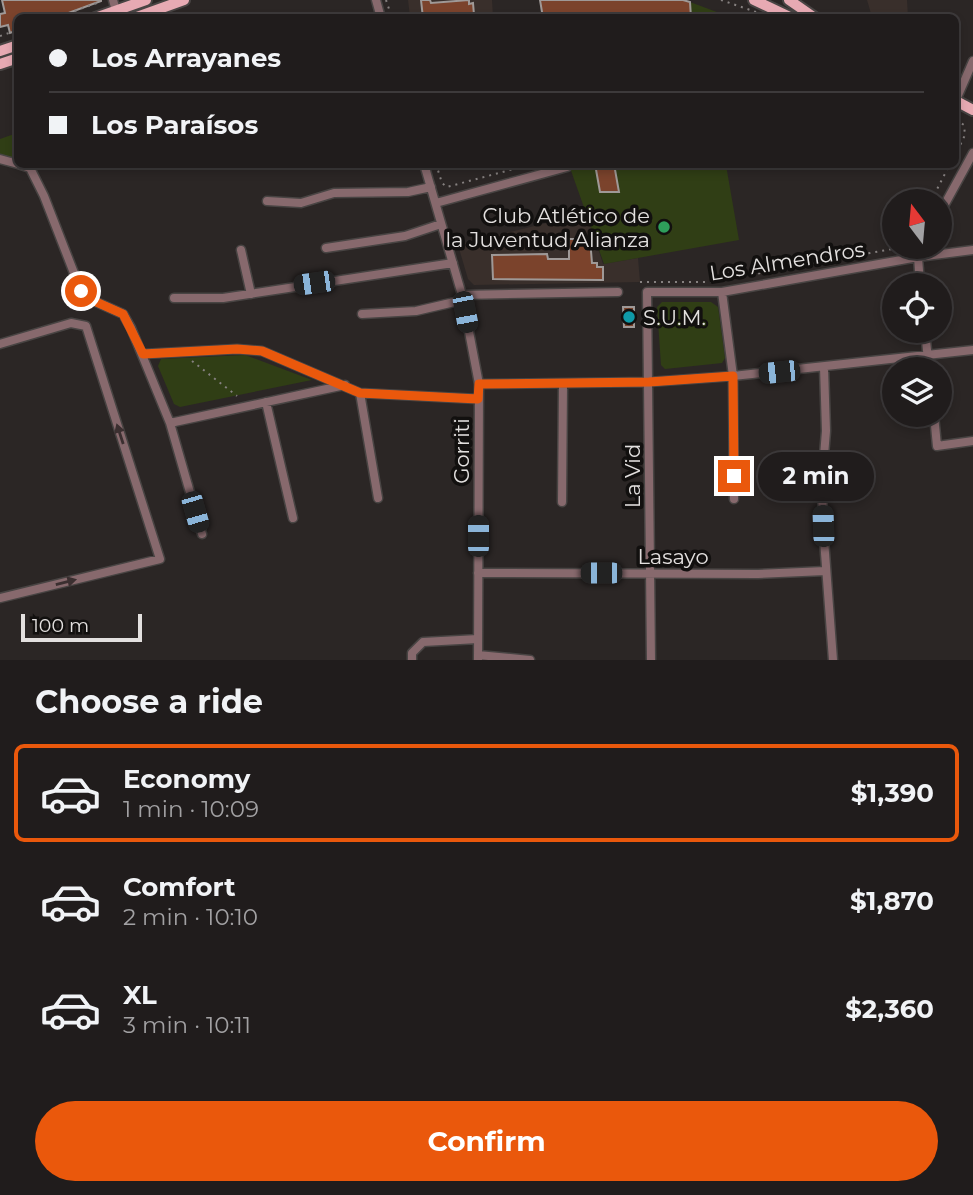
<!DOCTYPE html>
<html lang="en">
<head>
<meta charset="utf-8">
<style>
	:root { --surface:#201c1c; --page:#282525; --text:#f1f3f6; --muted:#a2a1a3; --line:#3d3a3b; --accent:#ea580c }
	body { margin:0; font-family:Montserrat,sans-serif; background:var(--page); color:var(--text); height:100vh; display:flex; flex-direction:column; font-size:26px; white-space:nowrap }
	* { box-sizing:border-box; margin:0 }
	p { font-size:23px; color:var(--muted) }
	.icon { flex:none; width:38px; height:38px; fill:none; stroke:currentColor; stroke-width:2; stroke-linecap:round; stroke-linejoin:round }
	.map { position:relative; height:660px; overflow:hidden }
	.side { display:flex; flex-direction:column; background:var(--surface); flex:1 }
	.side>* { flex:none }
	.top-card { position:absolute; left:14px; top:14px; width:945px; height:154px; border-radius:10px; box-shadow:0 4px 10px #0003,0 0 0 2px var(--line); display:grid; align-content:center; height:154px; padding:0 35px; background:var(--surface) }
	.needle { width:46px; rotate:344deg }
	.fabs { position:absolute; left:882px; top:189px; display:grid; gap:14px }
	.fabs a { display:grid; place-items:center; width:70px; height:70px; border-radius:50%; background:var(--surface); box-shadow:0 4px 10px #0003,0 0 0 2px var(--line); font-size:35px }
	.scale { position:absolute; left:21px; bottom:18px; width:121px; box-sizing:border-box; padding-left:7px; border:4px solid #e3e0df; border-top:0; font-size:19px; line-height:24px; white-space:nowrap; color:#e3e0df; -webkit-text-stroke:5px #12100f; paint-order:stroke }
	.end { position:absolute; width:32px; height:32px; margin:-16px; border:9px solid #ea580c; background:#fff; box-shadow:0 0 0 4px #fff }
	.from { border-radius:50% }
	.bubble { position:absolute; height:49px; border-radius:24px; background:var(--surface); box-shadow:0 4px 10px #0003,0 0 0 2px var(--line); font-size:23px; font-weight:700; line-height:49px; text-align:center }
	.car { position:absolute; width:21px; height:42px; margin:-21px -10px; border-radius:9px; box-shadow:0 0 5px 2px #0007; background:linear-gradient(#222 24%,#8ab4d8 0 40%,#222 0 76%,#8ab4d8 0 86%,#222 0) }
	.top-card b { display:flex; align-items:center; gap:24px; height:66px; font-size:26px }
	.top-card b+b { border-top:2px solid var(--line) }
	.top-card i { width:18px; height:18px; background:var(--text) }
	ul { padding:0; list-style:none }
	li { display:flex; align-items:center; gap:21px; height:98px; margin:0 14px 10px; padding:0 21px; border:4px solid transparent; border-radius:10px }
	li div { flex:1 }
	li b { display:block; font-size:26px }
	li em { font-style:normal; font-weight:700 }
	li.current { border-color:var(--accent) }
	li>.icon { width:63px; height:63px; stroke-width:1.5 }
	h2 { padding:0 35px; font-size:32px; line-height:84px }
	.button { display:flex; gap:14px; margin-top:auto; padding:14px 35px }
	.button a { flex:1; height:80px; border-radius:42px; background:var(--accent); color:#fff; font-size:28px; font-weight:700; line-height:80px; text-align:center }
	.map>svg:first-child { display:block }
</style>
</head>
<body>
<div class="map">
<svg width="973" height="660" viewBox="0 0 973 660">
	<rect width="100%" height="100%" fill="#2b2625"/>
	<!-- built -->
	<path fill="#392f2b" d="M408 0H492L493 17H410Z
		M867 0H907L908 17H872Z
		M587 213 603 264 638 258 640 282 474 285 468 279 458 245Z"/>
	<!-- green -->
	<path fill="#303e15" d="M690 2 730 17H691Z
		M17 133V161L0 154V139Z
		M569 165H726L739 240 604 264Z
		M662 302H711L718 307 725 358 722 363 665 369 661 365 657 307Z
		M245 355 312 380 180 407 174 404 158 366 161 359Z"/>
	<!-- building -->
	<path fill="#7b432c" stroke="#9f9997" stroke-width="2" d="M2 0H101V1L55 18 54 15 42 18H18V30L10 33 8 25 0 27V14L5 13Z
		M421 0H430L431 3 469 0V4L473 3 474 15 423 18Z
		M540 0H683L690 2 691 18H543Z
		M595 164H614L619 192H600Z
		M569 239H590L592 263H597V267H603V280L493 279 492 255 547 254 548 259H569Z
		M623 307H634V327H624Z"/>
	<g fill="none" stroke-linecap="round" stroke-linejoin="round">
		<!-- minor casing -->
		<g stroke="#484443" stroke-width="11">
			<path id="minor" d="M113 0 118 18
				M376 0 381 18
				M956 100 973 61
				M0 159 18 164
				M18 164 30 168 44 196 81 291 85 297 123 314 131 328 170 423 202 534
				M424 164 462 295 479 384 478 660
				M267 201 301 203 334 193 408 192 431 187
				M436 203 567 167
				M940 213 973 153
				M326 248 405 236 441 224
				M241 250 251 294
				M920 285 918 257 921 247
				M722 292 733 376 734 499
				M462 295 618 292
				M174 298H223L453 263
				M362 314 416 311 463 300
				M925 331 929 369
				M0 344 71 323 86 326 160 559 0 598
				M143 354 237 349 262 351 360 393 478 399
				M824 367 826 431 822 480 823 526 833 660
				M479 384 649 382 733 376 973 350
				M360 393 378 498
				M266 402 293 518
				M934 415 937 446 973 441
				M170 423 345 385
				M562 502 563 384
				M478 573 758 574 825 571
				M478 655 530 660
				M412 660V653L423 642 478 639
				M651 660 647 292H722L918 257 973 250"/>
		</g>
		<!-- major casing -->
		<g stroke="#484443" stroke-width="14">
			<path id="major" d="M754 0 792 18
				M789 0 815 18
				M95 18 146 0
				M134 18 184 0
				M0 51 18 45
				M0 64 18 58
				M956 101 973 110"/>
		</g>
		<!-- path -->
		<path stroke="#868180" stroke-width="2" stroke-dasharray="2 5" stroke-linecap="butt" d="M386 0 392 18
			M721 0 759 13
			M55 18 97 3 98 0
			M0 36 18 30
			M956 120 964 125 965 135 956 154
			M436 164 442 183 447 187 532 164
			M931 201 950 164
			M940 230 946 219
			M640 282H711L903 247
			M192 361 237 396"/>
		<!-- minor -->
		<use href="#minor" stroke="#87696d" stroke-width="8"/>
		<!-- major -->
		<use href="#major" stroke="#e7aab3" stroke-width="10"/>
	</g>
	<!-- one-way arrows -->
	<defs><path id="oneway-solid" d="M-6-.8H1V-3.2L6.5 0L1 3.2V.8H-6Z" transform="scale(1.75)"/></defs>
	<g fill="#3b2f30">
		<use href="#oneway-solid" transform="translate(120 434) rotate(-108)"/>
		<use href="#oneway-solid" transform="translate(66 582) rotate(-14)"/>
	</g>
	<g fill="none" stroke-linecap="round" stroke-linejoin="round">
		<!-- route -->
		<path stroke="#ea580c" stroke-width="9" d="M81 291 85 297 123 314 143 354 237 349 262 351 360 393 478 399 479 384 649 382 733 376 734 476"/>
	</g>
	<!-- markers -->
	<circle fill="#2e9e5b" stroke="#12100f" stroke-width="2.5" cx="664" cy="227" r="7"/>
	<circle fill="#0f9aa8" stroke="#12100f" stroke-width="2.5" cx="629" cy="317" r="7"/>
	<g text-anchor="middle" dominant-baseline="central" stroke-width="7" stroke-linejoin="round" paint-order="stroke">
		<!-- poi labels -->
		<g font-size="21" fill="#e3e0df" stroke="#12100f" text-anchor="end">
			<text x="650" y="215">Club Atlético de<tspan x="650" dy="24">la Juventud Alianza</tspan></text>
			<text x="643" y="317" text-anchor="start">S.U.M.</text>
		</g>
		<!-- street labels -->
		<g font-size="21" fill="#e3e0df" stroke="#12100f">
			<text transform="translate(787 261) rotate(-9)">Los Almendros</text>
			<text transform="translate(461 451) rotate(-90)">Gorriti</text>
			<text transform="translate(632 476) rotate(-90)">La Vid</text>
			<text x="673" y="556">Lasayo</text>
		</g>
	</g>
</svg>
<div class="fabs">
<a><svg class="needle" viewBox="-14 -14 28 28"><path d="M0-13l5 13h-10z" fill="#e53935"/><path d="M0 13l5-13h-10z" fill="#a2a1a3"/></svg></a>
<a><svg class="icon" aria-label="locate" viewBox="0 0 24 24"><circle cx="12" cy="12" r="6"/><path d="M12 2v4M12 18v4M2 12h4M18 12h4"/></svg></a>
<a><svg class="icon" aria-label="layers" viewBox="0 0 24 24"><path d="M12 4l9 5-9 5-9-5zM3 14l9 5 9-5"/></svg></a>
</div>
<div class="scale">100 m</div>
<i class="end from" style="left:81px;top:291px"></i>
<i class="end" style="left:734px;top:476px"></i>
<div class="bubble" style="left:758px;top:452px;width:116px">2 min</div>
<i class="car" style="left:314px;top:283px;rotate:262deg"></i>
<i class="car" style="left:465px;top:312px;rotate:169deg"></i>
<i class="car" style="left:779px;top:372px;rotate:264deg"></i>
<i class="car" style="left:195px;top:512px;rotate:164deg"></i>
<i class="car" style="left:823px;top:526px;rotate:358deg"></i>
<i class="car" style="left:478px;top:536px;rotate:0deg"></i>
<i class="car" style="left:601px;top:573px;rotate:270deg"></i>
<div class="top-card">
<b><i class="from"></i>Los Arrayanes</b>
<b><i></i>Los Paraísos</b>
</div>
</div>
<section class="side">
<h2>Choose a ride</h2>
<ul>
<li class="current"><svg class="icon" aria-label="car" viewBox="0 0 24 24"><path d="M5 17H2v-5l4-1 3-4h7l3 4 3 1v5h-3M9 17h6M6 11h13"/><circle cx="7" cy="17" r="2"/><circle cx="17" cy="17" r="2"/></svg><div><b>Economy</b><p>1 min · 10:09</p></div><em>$1,390</em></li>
<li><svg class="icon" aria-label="car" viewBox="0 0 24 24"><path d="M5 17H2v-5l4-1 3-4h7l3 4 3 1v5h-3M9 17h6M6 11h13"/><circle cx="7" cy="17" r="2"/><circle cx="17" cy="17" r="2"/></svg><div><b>Comfort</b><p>2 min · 10:10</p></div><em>$1,870</em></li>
<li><svg class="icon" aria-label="car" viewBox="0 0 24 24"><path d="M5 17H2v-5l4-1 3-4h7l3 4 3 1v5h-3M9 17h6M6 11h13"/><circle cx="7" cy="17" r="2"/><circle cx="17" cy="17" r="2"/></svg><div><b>XL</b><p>3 min · 10:11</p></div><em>$2,360</em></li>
</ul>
<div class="button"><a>Confirm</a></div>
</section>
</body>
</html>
